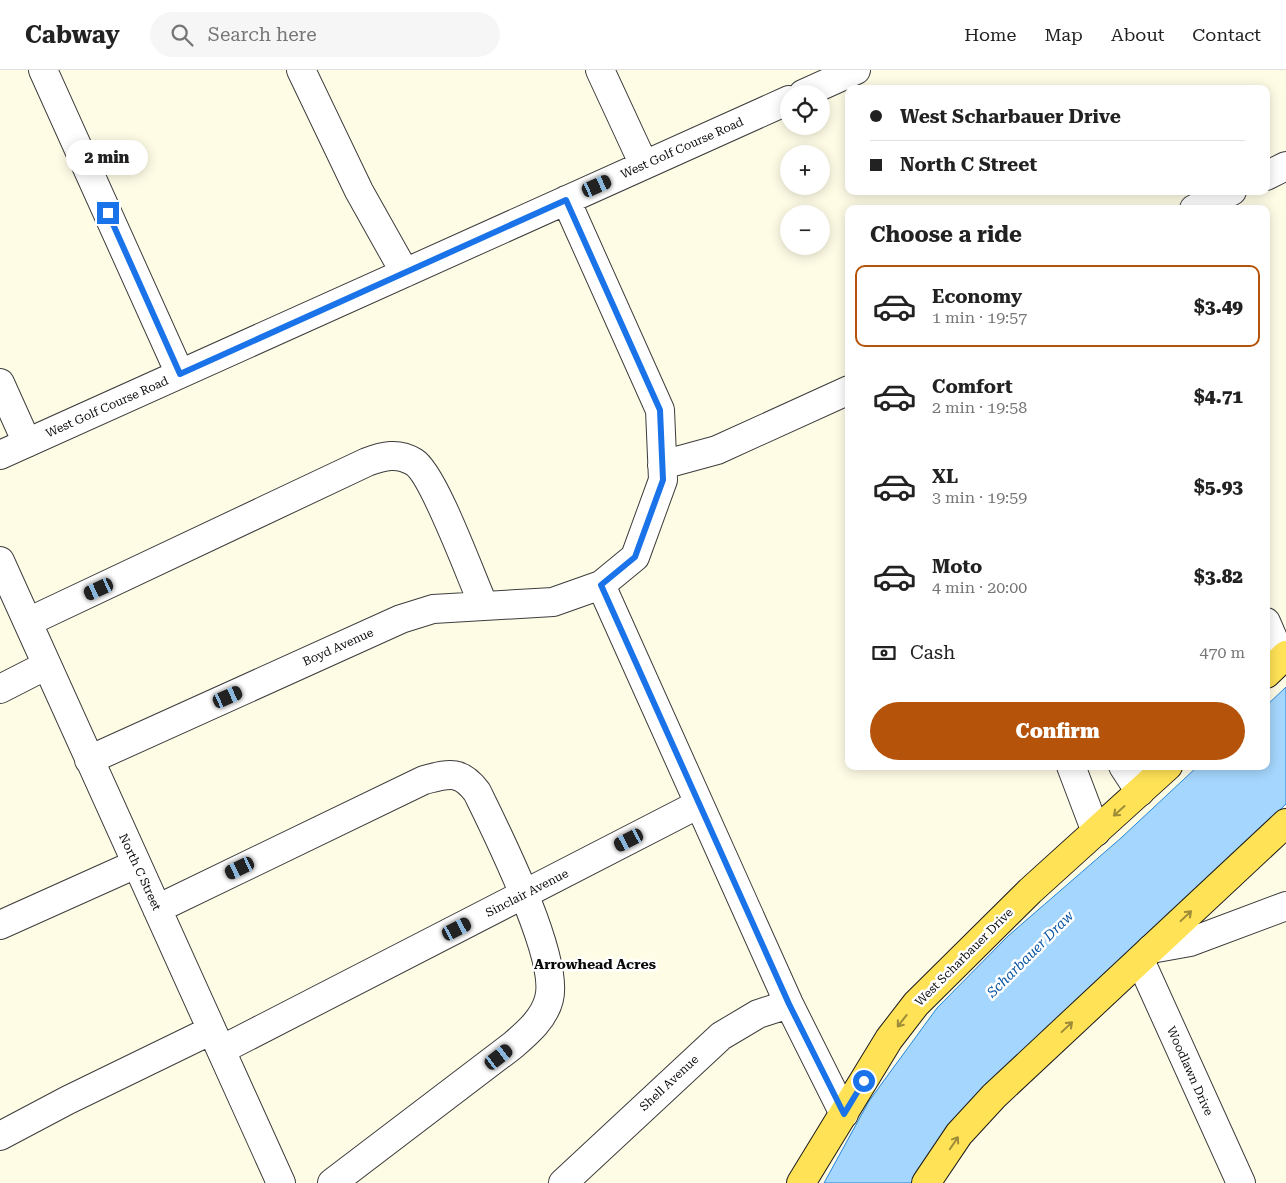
<!DOCTYPE html>
<html lang="en">
<head>
<meta charset="utf-8">
<style>
	:root { --surface:#fff; --page:#f6f6f6; --text:#222; --muted:#767676; --line:#e0e0e0; --accent:#b45309 }
	body { margin:0; font-family:"Roboto Serif",serif; background:var(--page); color:var(--text); height:100vh; display:flex; flex-direction:column; font-size:19px; white-space:nowrap }
	* { box-sizing:border-box; margin:0 }
	p { font-size:16px; color:var(--muted) }
	.icon { flex:none; width:28px; height:28px; fill:none; stroke:currentColor; stroke-width:2; stroke-linecap:round; stroke-linejoin:round }
	.map { position:relative; flex:1; overflow:hidden }
	.drawer { position:absolute; left:845px; top:135px; width:425px; height:565px; display:flex; flex-direction:column; background:var(--surface); border-radius:10px; box-shadow:0 2px 12px #0003 }
	.drawer>* { flex:none }
	.banner { position:absolute; left:845px; top:15px; width:425px; height:110px; border-radius:10px; box-shadow:0 2px 12px #0003; display:grid; align-content:center; height:110px; padding:0 25px; background:var(--surface) }
	.tools { position:absolute; left:780px; top:15px; display:grid; gap:10px }
	.tools a { display:grid; place-items:center; width:50px; height:50px; border-radius:50%; background:var(--surface); box-shadow:0 2px 12px #0003; font-size:25px }
	.end { position:absolute; width:22px; height:22px; margin:-11px; border:6px solid #1a73e8; background:#fff; box-shadow:0 0 0 2px #fff }
	.from { border-radius:50% }
	.bubble { position:absolute; height:35px; border-radius:18px; background:var(--surface); box-shadow:0 2px 12px #0003; font-size:16px; font-weight:800; line-height:35px; text-align:center }
	.car { position:absolute; width:15px; height:30px; margin:-15px -8px; border-radius:6px; box-shadow:0 0 4px 1px #0007; background:linear-gradient(#222 24%,#8ab4d8 0 40%,#222 0 76%,#8ab4d8 0 86%,#222 0) }
	.banner b { display:flex; align-items:center; gap:18px; height:48px; font-size:19px }
	.banner b+b { border-top:1px solid var(--line) }
	.banner i { width:12px; height:12px; background:var(--text) }
	ul { padding:0; list-style:none }
	li { display:flex; align-items:center; gap:15px; height:82px; margin:0 10px 8px; padding:0 15px; border:2px solid transparent; border-radius:10px }
	li div { flex:1 }
	li b { display:block; font-size:19px }
	li em { font-style:normal; font-weight:800 }
	li.on { border-color:var(--accent) }
	li>.icon { width:45px; height:45px; stroke-width:1.5 }
	h2 { padding:0 25px; font-size:22px; line-height:60px }
	.pay { display:flex; align-items:center; gap:12px; height:55px; padding:0 25px; font-size:19px }
	.pay p { margin-inline-start:auto }
	.action { display:flex; gap:10px; margin-top:auto; padding:10px 25px }
	.action a { flex:1; height:58px; border-radius:30px; background:var(--accent); color:#fff; font-size:20px; font-weight:800; line-height:58px; text-align:center }
	header { display:flex; align-items:center; gap:30px; box-sizing:border-box; height:70px; padding:0 25px; background:var(--surface); border-bottom:1px solid var(--line) }
	header strong { font-size:24px }
	nav { display:flex; gap:28px; margin-inline-start:auto; font-size:18px }
	.search { width:350px; height:45px; background:var(--page); display:flex; align-items:center; gap:12px; box-sizing:border-box; padding:0 18px; border-radius:28px; color:var(--muted); font-size:19px }
	.map>svg:first-child { display:block }
</style>
</head>
<body>
<header>
<strong>Cabway</strong>
<div class="search"><svg class="icon" aria-label="search" viewBox="0 0 24 24"><circle cx="10" cy="10" r="6"/><path d="M15 15l6 6"/></svg>Search here</div>
<nav><a>Home</a><a>Map</a><a>About</a><a>Contact</a></nav>
</header>
<div class="map">
<svg width="1286" height="1113" viewBox="0 0 1286 1113">
	<rect width="100%" height="100%" fill="#fffce6"/>
	<!-- water -->
	<path fill="#a5d6fd" stroke="#2486db" d="M1286 617V734L1128 885 992 1009 955 1055 916 1113H824L869 1031 937 938 1008 866 1121 768 1198 696H1266V636Z"/>
	<g fill="none" stroke-linecap="round" stroke-linejoin="round">
		<!-- minor casing -->
		<g stroke="#3d3d3d" stroke-width="30">
			<path id="minor" d="M43 0 180 304
				M301 0 359 121 405 203
				M600 0 644 95
				M803 24 856 0
				M1266 106 1286 96
				M1194 139 1232 121
				M0 313 27 373
				M0 385 789 30
				M662 395 717 380 849 320
				M0 491 281 1113
				M601 515 789 934 844 1044
				M28 552 367 392C383 386 398 382 414 392 434 404 472 510 484 536
				M1266 552 1282 589
				M0 619 47 595
				M89 690 401 549 433 539 553 532 601 515 635 487 663 410 660 340 566 130
				M1071 696 1096 762
				M1123 696 1140 722
				M157 839 424 710C448 704 460 699 477 722 497 763 560 888 549 929 544 949 527 963 512 976L332 1113
				M0 855 136 794
				M1151 879 1190 872 1286 836
				M1140 890 1241 1113
				M221 980 699 734
				M0 1066 68 1030 212 960
				M563 1113 721 966 758 944 789 934"/>
		</g>
		<!-- major casing -->
		<g stroke="#1b1b1b" stroke-width="30">
			<path id="major" d="M1266 604 1286 585
				M801 1113 889 969 916 934 1030 821 1168 696
				M926 1113 959 1064 994 1026 1286 753"/>
		</g>
		<!-- minor -->
		<use href="#minor" stroke="#fff" stroke-width="28"/>
		<!-- major -->
		<use href="#major" stroke="#ffe256" stroke-width="28"/>
	</g>
	<!-- one-way arrows -->
	<defs><path id="oneway-shaft" d="M-6 0H5M1.5-3L5.5 0L1.5 3" fill="none" stroke-width="1.6" stroke-linecap="round" stroke-linejoin="round" transform="scale(1.25)"/></defs>
	<g stroke="#9d8c38">
		<use href="#oneway-shaft" transform="translate(1119 741) rotate(138)"/>
		<use href="#oneway-shaft" transform="translate(1186 846) rotate(-43)"/>
		<use href="#oneway-shaft" transform="translate(902 951) rotate(128)"/>
		<use href="#oneway-shaft" transform="translate(1067 957) rotate(-43)"/>
		<use href="#oneway-shaft" transform="translate(954 1073) rotate(-56)"/>
	</g>
	<g fill="none" stroke-linecap="round" stroke-linejoin="round">
		<!-- route -->
		<path stroke="#1a73e8" stroke-width="6" d="M108 143 180 304 566 130 660 340 663 410 635 487 601 515 789 934 844 1044 864 1011"/>
	</g>
	<g text-anchor="middle" dominant-baseline="central" stroke-width="5" stroke-linejoin="round" paint-order="stroke">
		<!-- street labels -->
		<g font-size="12" fill="#0a0a0a" stroke="#fff">
			<text transform="translate(682 78) rotate(-24)">West Golf Course Road</text>
			<text transform="translate(107 337) rotate(-24)">West Golf Course Road</text>
			<text transform="translate(338 577) rotate(-24)">Boyd Avenue</text>
			<text transform="translate(140 802) rotate(65)">North C Street</text>
			<text transform="translate(527 823) rotate(-27)">Sinclair Avenue</text>
			<text transform="translate(964 887) rotate(-45)">West Scharbauer Drive</text>
			<text transform="translate(1190 1001) rotate(66)">Woodlawn Drive</text>
			<text transform="translate(669 1013) rotate(-43)">Shell Avenue</text>
		</g>
		<!-- water labels -->
		<g font-size="14" font-style="italic" fill="#0856a6" stroke="#fff">
			<text transform="translate(1030 884) rotate(-45)">Scharbauer Draw</text>
		</g>
		<!-- neighbourhood labels -->
		<g font-size="14" font-weight="bold" fill="#0a0a0a" stroke="#fff">
			<text x="595" y="894">Arrowhead Acres</text>
		</g>
	</g>
</svg>
<div class="tools">
<a><svg class="icon" aria-label="locate" viewBox="0 0 24 24"><circle cx="12" cy="12" r="6"/><path d="M12 2v4M12 18v4M2 12h4M18 12h4"/></svg></a>
<a>+</a>
<a>−</a>
</div>
<i class="end from" style="left:864px;top:1011px"></i>
<i class="end" style="left:108px;top:143px"></i>
<div class="bubble" style="left:66px;top:70px;width:82px">2 min</div>
<i class="car" style="left:597px;top:116px;rotate:66deg"></i>
<i class="car" style="left:99px;top:519px;rotate:245deg"></i>
<i class="car" style="left:228px;top:627px;rotate:66deg"></i>
<i class="car" style="left:629px;top:770px;rotate:243deg"></i>
<i class="car" style="left:240px;top:798px;rotate:244deg"></i>
<i class="car" style="left:457px;top:859px;rotate:63deg"></i>
<i class="car" style="left:499px;top:987px;rotate:52deg"></i>
<div class="banner">
<b><i class="from"></i>West Scharbauer Drive</b>
<b><i></i>North C Street</b>
</div>
<section class="drawer">
<h2>Choose a ride</h2>
<ul>
<li class="on"><svg class="icon" aria-label="car" viewBox="0 0 24 24"><path d="M5 17H2v-5l4-1 3-4h7l3 4 3 1v5h-3M9 17h6M6 11h13"/><circle cx="7" cy="17" r="2"/><circle cx="17" cy="17" r="2"/></svg><div><b>Economy</b><p>1 min · 19:57</p></div><em>$3.49</em></li>
<li><svg class="icon" aria-label="car" viewBox="0 0 24 24"><path d="M5 17H2v-5l4-1 3-4h7l3 4 3 1v5h-3M9 17h6M6 11h13"/><circle cx="7" cy="17" r="2"/><circle cx="17" cy="17" r="2"/></svg><div><b>Comfort</b><p>2 min · 19:58</p></div><em>$4.71</em></li>
<li><svg class="icon" aria-label="car" viewBox="0 0 24 24"><path d="M5 17H2v-5l4-1 3-4h7l3 4 3 1v5h-3M9 17h6M6 11h13"/><circle cx="7" cy="17" r="2"/><circle cx="17" cy="17" r="2"/></svg><div><b>XL</b><p>3 min · 19:59</p></div><em>$5.93</em></li>
<li><svg class="icon" aria-label="car" viewBox="0 0 24 24"><path d="M5 17H2v-5l4-1 3-4h7l3 4 3 1v5h-3M9 17h6M6 11h13"/><circle cx="7" cy="17" r="2"/><circle cx="17" cy="17" r="2"/></svg><div><b>Moto</b><p>4 min · 20:00</p></div><em>$3.82</em></li>
</ul>
<div class="pay"><svg class="icon" aria-label="cash" viewBox="0 0 24 24"><path d="M3 7h18v10H3z"/><circle cx="12" cy="12" r="2"/></svg>Cash<p>470 m</p></div>
<div class="action"><a>Confirm</a></div>
</section>
</div>
</body>
</html>
